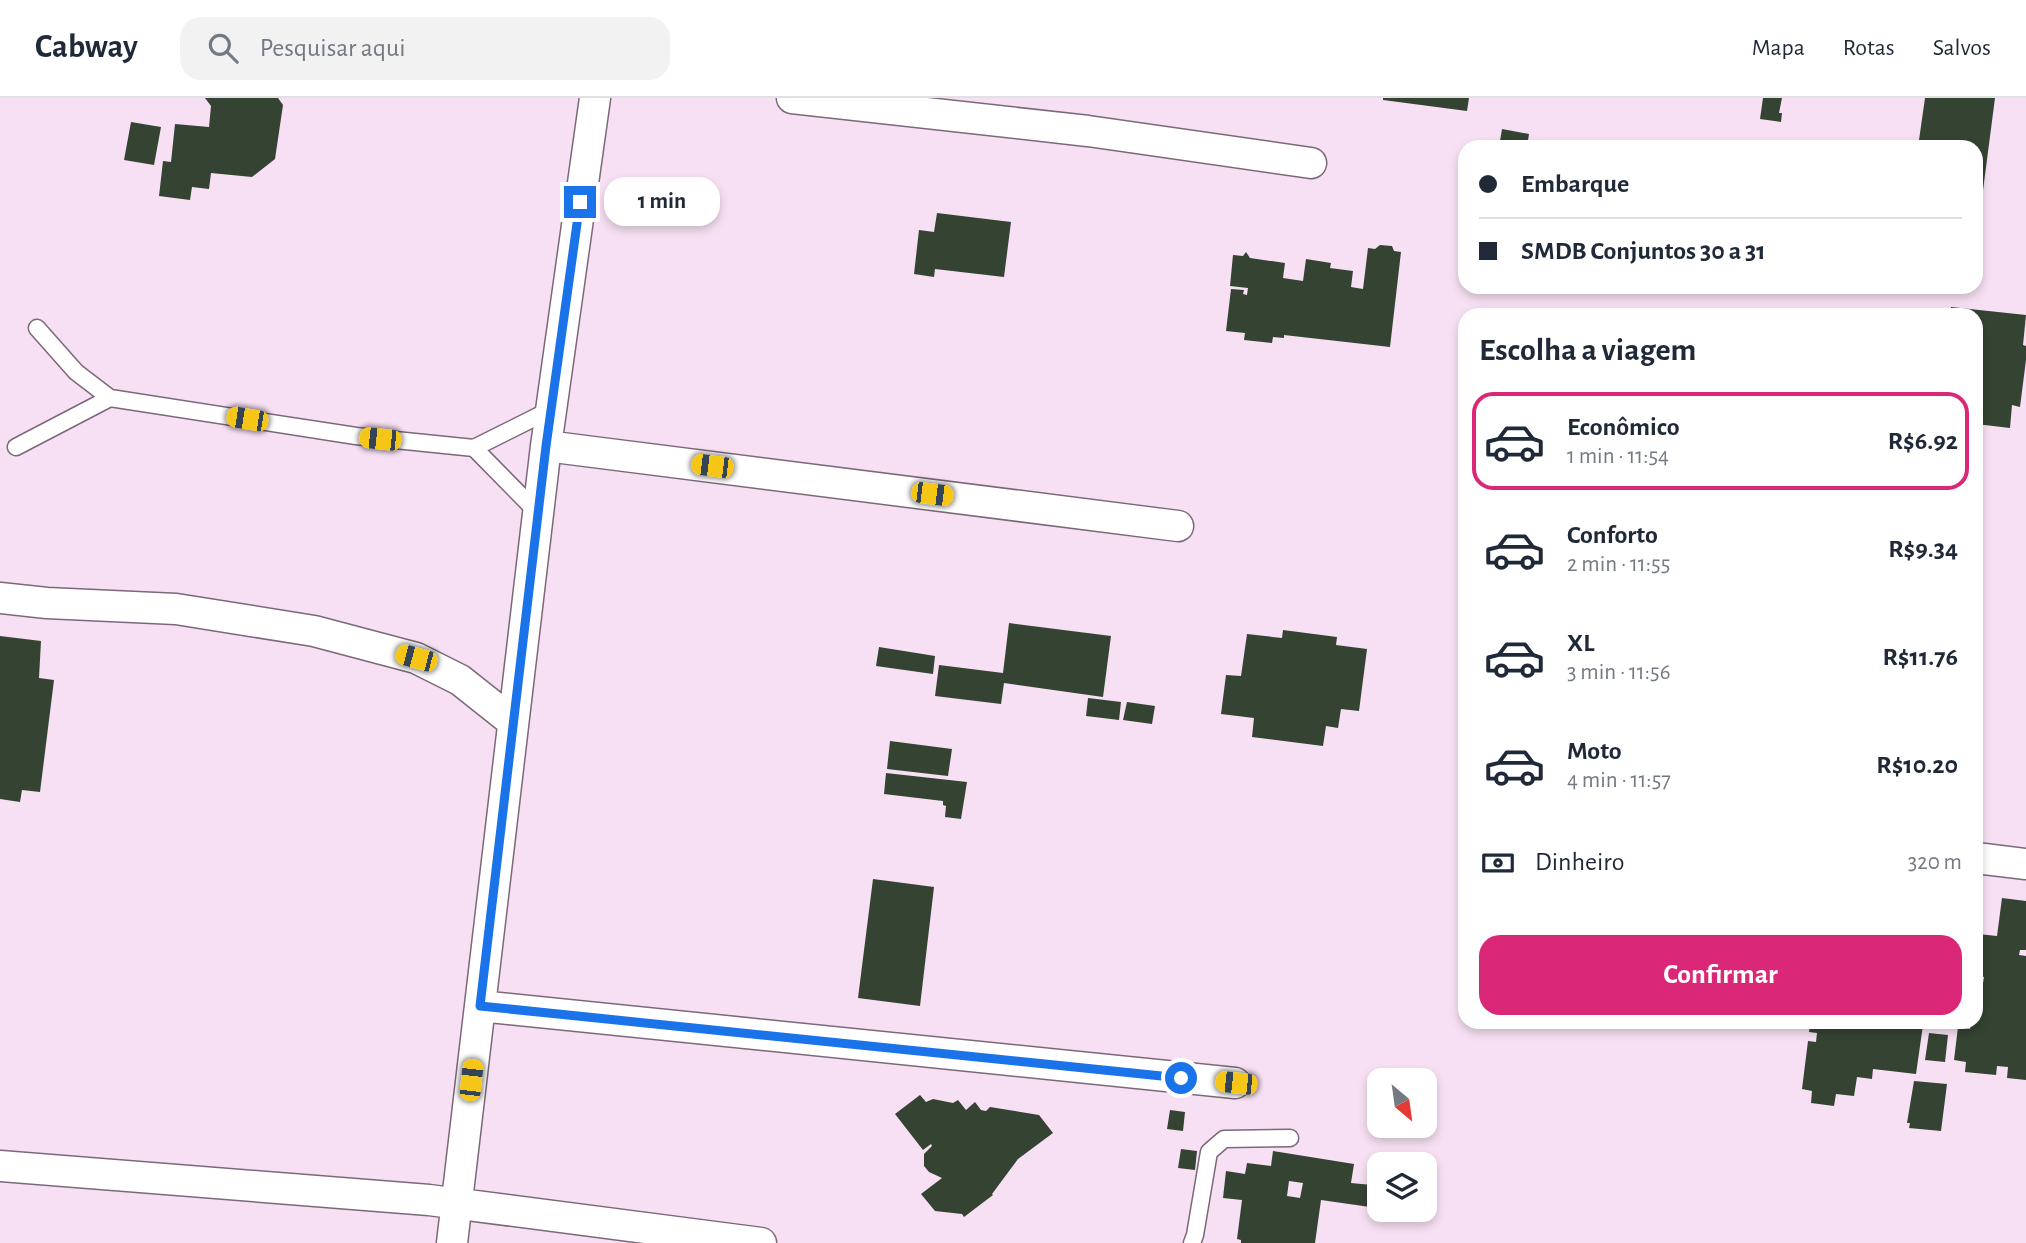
<!DOCTYPE html>
<html lang="pt">
<head>
<meta charset="utf-8">
<style>
	:root { --surface:#fff; --page:#f2f2f3; --text:#1f2937; --muted:#747a83; --line:#e0e1e3; --accent:#db2777 }
	body { margin:0; font-family:"Alegreya Sans",sans-serif; background:var(--page); color:var(--text); height:100vh; display:flex; flex-direction:column; font-size:26px; white-space:nowrap }
	* { box-sizing:border-box; margin:0 }
	p { font-size:23px; color:var(--muted) }
	.icon { flex:none; width:38px; height:38px; fill:none; stroke:currentColor; stroke-width:2; stroke-linecap:round; stroke-linejoin:round }
	.map { position:relative; flex:1; overflow:hidden }
	.details { position:absolute; left:1458px; top:210px; width:525px; height:721px; display:flex; flex-direction:column; background:var(--surface); border-radius:21px; box-shadow:0 4px 10px #0003 }
	.details>* { flex:none }
	.guide { position:absolute; left:1458px; top:42px; width:525px; height:154px; border-radius:21px; box-shadow:0 4px 10px #0003; display:grid; align-content:center; height:154px; padding:0 21px; background:var(--surface) }
	.needle { width:46px; rotate:151deg }
	.tools { position:absolute; left:1367px; top:970px; display:grid; gap:14px }
	.tools a { display:grid; place-items:center; width:70px; height:70px; border-radius:14px; background:var(--surface); box-shadow:0 4px 10px #0003; font-size:35px }
	.end { position:absolute; width:32px; height:32px; margin:-16px; border:9px solid #1a73e8; background:#fff; box-shadow:0 0 0 4px #fff }
	.from { border-radius:50% }
	.bubble { position:absolute; height:49px; border-radius:21px; background:var(--surface); box-shadow:0 4px 10px #0003; font-size:23px; font-weight:600; line-height:49px; text-align:center }
	.car { position:absolute; width:21px; height:42px; margin:-21px -10px; border-radius:9px; box-shadow:0 0 5px 2px #0007; background:linear-gradient(#f5c518 24%,#345 0 40%,#f5c518 0 76%,#345 0 86%,#f5c518 0) }
	.guide b { display:flex; align-items:center; gap:24px; height:66px; font-size:26px }
	.guide b+b { border-top:2px solid var(--line) }
	.guide i { width:18px; height:18px; background:var(--text) }
	ul { padding:0; list-style:none }
	li { display:flex; align-items:center; gap:21px; height:98px; margin:0 14px 10px; padding:0 7px; border:4px solid transparent; border-radius:21px }
	li div { flex:1 }
	li b { display:block; font-size:26px }
	li em { font-style:normal; font-weight:600 }
	li.selected { border-color:var(--accent) }
	li>.icon { width:63px; height:63px; stroke-width:1.5 }
	h2 { padding:0 21px; font-size:32px; line-height:84px }
	.pay { display:flex; align-items:center; gap:18px; height:77px; padding:0 21px; font-size:26px }
	.pay p { margin-inline-start:auto }
	.action { display:flex; gap:14px; margin-top:auto; padding:14px 21px }
	.action a { flex:1; height:80px; border-radius:21px; background:var(--accent); color:#fff; font-size:28px; font-weight:600; line-height:80px; text-align:center }
	header { display:flex; align-items:center; gap:42px; box-sizing:border-box; height:98px; padding:0 35px; background:var(--surface); border-bottom:2px solid var(--line) }
	header strong { font-size:33px }
	nav { display:flex; gap:38px; margin-inline-start:auto; font-size:24px }
	.search { width:490px; height:63px; background:var(--page); display:flex; align-items:center; gap:18px; box-sizing:border-box; padding:0 24px; border-radius:21px; color:var(--muted); font-size:26px }
	.map>svg:first-child { display:block }
</style>
</head>
<body>
<header>
<strong>Cabway</strong>
<div class="search"><svg class="icon" aria-label="search" viewBox="0 0 24 24"><circle cx="10" cy="10" r="6"/><path d="M15 15l6 6"/></svg>Pesquisar aqui</div>
<nav><a>Mapa</a><a>Rotas</a><a>Salvos</a></nav>
</header>
<div class="map">
<svg width="2026" height="1145" viewBox="0 0 2026 1145">
	<rect width="100%" height="100%" fill="#f7e0f3"/>
	<!-- building -->
	<path fill="#344332" fill-rule="evenodd" d="M205 0H278L283 7 275 61 252 79 211 75 209 91 192 89 190 102 159 98 163 63 171 64 175 26 209 29 211 8Z
		M1383 0H1469L1467 13 1383 2Z
		M1763 0H1782L1779 15H1782L1781 24 1760 21Z
		M1925 0H1995L1979 123 1976 122V49H1918Z
		M131 24 161 29 154 67 124 62Z
		M1502 31 1529 36 1527 49H1499Z
		M937 115 1011 124 1004 179 935 171 934 179 914 176 919 132 934 134Z
		M1380 147 1392 148 1394 153 1401 154 1390 249 1284 237V240L1273 239 1272 245 1244 242 1245 235 1226 233 1231 191 1244 192 1243 196 1247 197 1248 190 1230 188 1233 157 1243 158 1246 154 1250 160 1285 165 1283 180 1303 183 1306 161 1331 165 1330 170 1353 173 1351 189 1363 191 1368 150 1375 151Z
		M1951 209 2026 217 2023 247 2026 248V262L2020 309 2012 307 2010 330 1976 326V217H1950Z
		M1009 525 1111 538 1103 599 1004 585 1001 606 935 598 939 567 1003 575Z
		M1283 532 1337 539 1336 547 1367 551 1359 613 1341 611 1338 630 1326 628 1323 648 1252 639 1254 620 1221 616 1226 577 1241 578 1247 536 1282 540Z
		M0 538 41 543 39 580 54 582 40 694 22 692 20 704 0 701Z
		M879 549 935 558 933 576 876 568Z
		M1088 600 1121 604 1119 622 1086 618Z
		M1127 604 1155 608 1152 626 1123 622Z
		M890 643 952 651 948 678 887 671Z
		M886 675 967 684 961 721 945 719 946 708 943 707V703L884 696Z
		M873 781 934 789 920 908 858 900Z
		M2002 800 2026 803V852H2020L2019 857 2026 858V982L2007 980 2008 969 1997 968 1996 977 1965 974 1966 964 1954 962 1958 929 1970 931 1971 924H1976V884L1983 885 1984 879 1976 877V843L1978 836 1997 838Z
		M1810 924H1925V928L1923 927 1916 976 1873 971 1872 981 1857 979 1854 998 1836 996 1834 1008 1811 1005 1812 993 1802 991 1808 943 1816 944 1817 935 1809 934Z
		M1929 935 1948 937 1945 964 1925 962Z
		M1914 983 1947 986 1941 1033 1909 1030 1910 1025H1907Z
		M920 997 926 1004 933 1001 953 1005 958 1002 966 1012 975 1004 981 1012 986 1013 990 1009 1039 1017 1053 1035 1018 1061 992 1096 993 1097 964 1119 962 1116 935 1113 921 1096 942 1080 929 1074 924 1068V1056L932 1048 931 1046 923 1052 895 1016Z
		M1170 1012 1185 1014 1183 1033 1167 1031Z
		M1181 1051 1197 1053 1195 1072 1178 1070Z
		M1273 1053 1354 1066 1351 1085 1372 1087 1370 1109 1321 1102 1315 1145H1241V1142L1237 1141 1242 1102 1223 1100 1226 1073 1245 1076 1247 1065 1271 1068ZM1289 1083 1303 1085 1300 1100 1287 1098Z"/>
	<g fill="none" stroke-linecap="round" stroke-linejoin="round">
		<!-- lane casing -->
		<g stroke="#7b6878" stroke-width="19">
			<path id="lane" d="M37 230 76 274 110 300 356 338 474 350
				M16 349 110 300
				M538 415 474 350 552 311
				M1192 1145 1195 1137 1209 1054 1224 1041 1290 1040"/>
		</g>
		<!-- street casing -->
		<g stroke="#7b6878" stroke-width="33">
			<path id="street" d="M792 0 1088 33 1311 65
				M546 348 1178 428
				M0 500 47 505 176 511 314 533 416 560 460 582 513 624
				M1976 760 2026 766
				M480 908 1235 985
				M0 1068 429 1102 761 1145
				M452 1145 546 348 595 0"/>
		</g>
		<!-- lane -->
		<use href="#lane" stroke="#fff" stroke-width="16"/>
		<!-- street -->
		<use href="#street" stroke="#fff" stroke-width="30"/>
	</g>
	<g fill="none" stroke-linecap="round" stroke-linejoin="round">
		<!-- route -->
		<path stroke="#1a73e8" stroke-width="9" d="M580 104 546 348 480 908 1181 980"/>
	</g>
</svg>
<div class="tools">
<a><svg class="needle" viewBox="-14 -14 28 28"><path d="M0-13l5 13h-10z" fill="#e53935"/><path d="M0 13l5-13h-10z" fill="#747a83"/></svg></a>
<a><svg class="icon" aria-label="layers" viewBox="0 0 24 24"><path d="M12 4l9 5-9 5-9-5zM3 14l9 5 9-5"/></svg></a>
</div>
<i class="end from" style="left:1181px;top:980px"></i>
<i class="end" style="left:580px;top:104px"></i>
<div class="bubble" style="left:604px;top:79px;width:116px">1 min</div>
<i class="car" style="left:247px;top:321px;rotate:279deg"></i>
<i class="car" style="left:380px;top:341px;rotate:276deg"></i>
<i class="car" style="left:712px;top:368px;rotate:277deg"></i>
<i class="car" style="left:932px;top:396px;rotate:97deg"></i>
<i class="car" style="left:416px;top:560px;rotate:285deg"></i>
<i class="car" style="left:471px;top:982px;rotate:6deg"></i>
<i class="car" style="left:1236px;top:985px;rotate:276deg"></i>
<div class="guide">
<b><i class="from"></i>Embarque</b>
<b><i></i>SMDB Conjuntos 30 a 31</b>
</div>
<section class="details">
<h2>Escolha a viagem</h2>
<ul>
<li class="selected"><svg class="icon" aria-label="car" viewBox="0 0 24 24"><path d="M5 17H2v-5l4-1 3-4h7l3 4 3 1v5h-3M9 17h6M6 11h13"/><circle cx="7" cy="17" r="2"/><circle cx="17" cy="17" r="2"/></svg><div><b>Econômico</b><p>1 min · 11:54</p></div><em>R$6.92</em></li>
<li><svg class="icon" aria-label="car" viewBox="0 0 24 24"><path d="M5 17H2v-5l4-1 3-4h7l3 4 3 1v5h-3M9 17h6M6 11h13"/><circle cx="7" cy="17" r="2"/><circle cx="17" cy="17" r="2"/></svg><div><b>Conforto</b><p>2 min · 11:55</p></div><em>R$9.34</em></li>
<li><svg class="icon" aria-label="car" viewBox="0 0 24 24"><path d="M5 17H2v-5l4-1 3-4h7l3 4 3 1v5h-3M9 17h6M6 11h13"/><circle cx="7" cy="17" r="2"/><circle cx="17" cy="17" r="2"/></svg><div><b>XL</b><p>3 min · 11:56</p></div><em>R$11.76</em></li>
<li><svg class="icon" aria-label="car" viewBox="0 0 24 24"><path d="M5 17H2v-5l4-1 3-4h7l3 4 3 1v5h-3M9 17h6M6 11h13"/><circle cx="7" cy="17" r="2"/><circle cx="17" cy="17" r="2"/></svg><div><b>Moto</b><p>4 min · 11:57</p></div><em>R$10.20</em></li>
</ul>
<div class="pay"><svg class="icon" aria-label="cash" viewBox="0 0 24 24"><path d="M3 7h18v10H3z"/><circle cx="12" cy="12" r="2"/></svg>Dinheiro<p>320 m</p></div>
<div class="action"><a>Confirmar</a></div>
</section>
</div>
</body>
</html>
